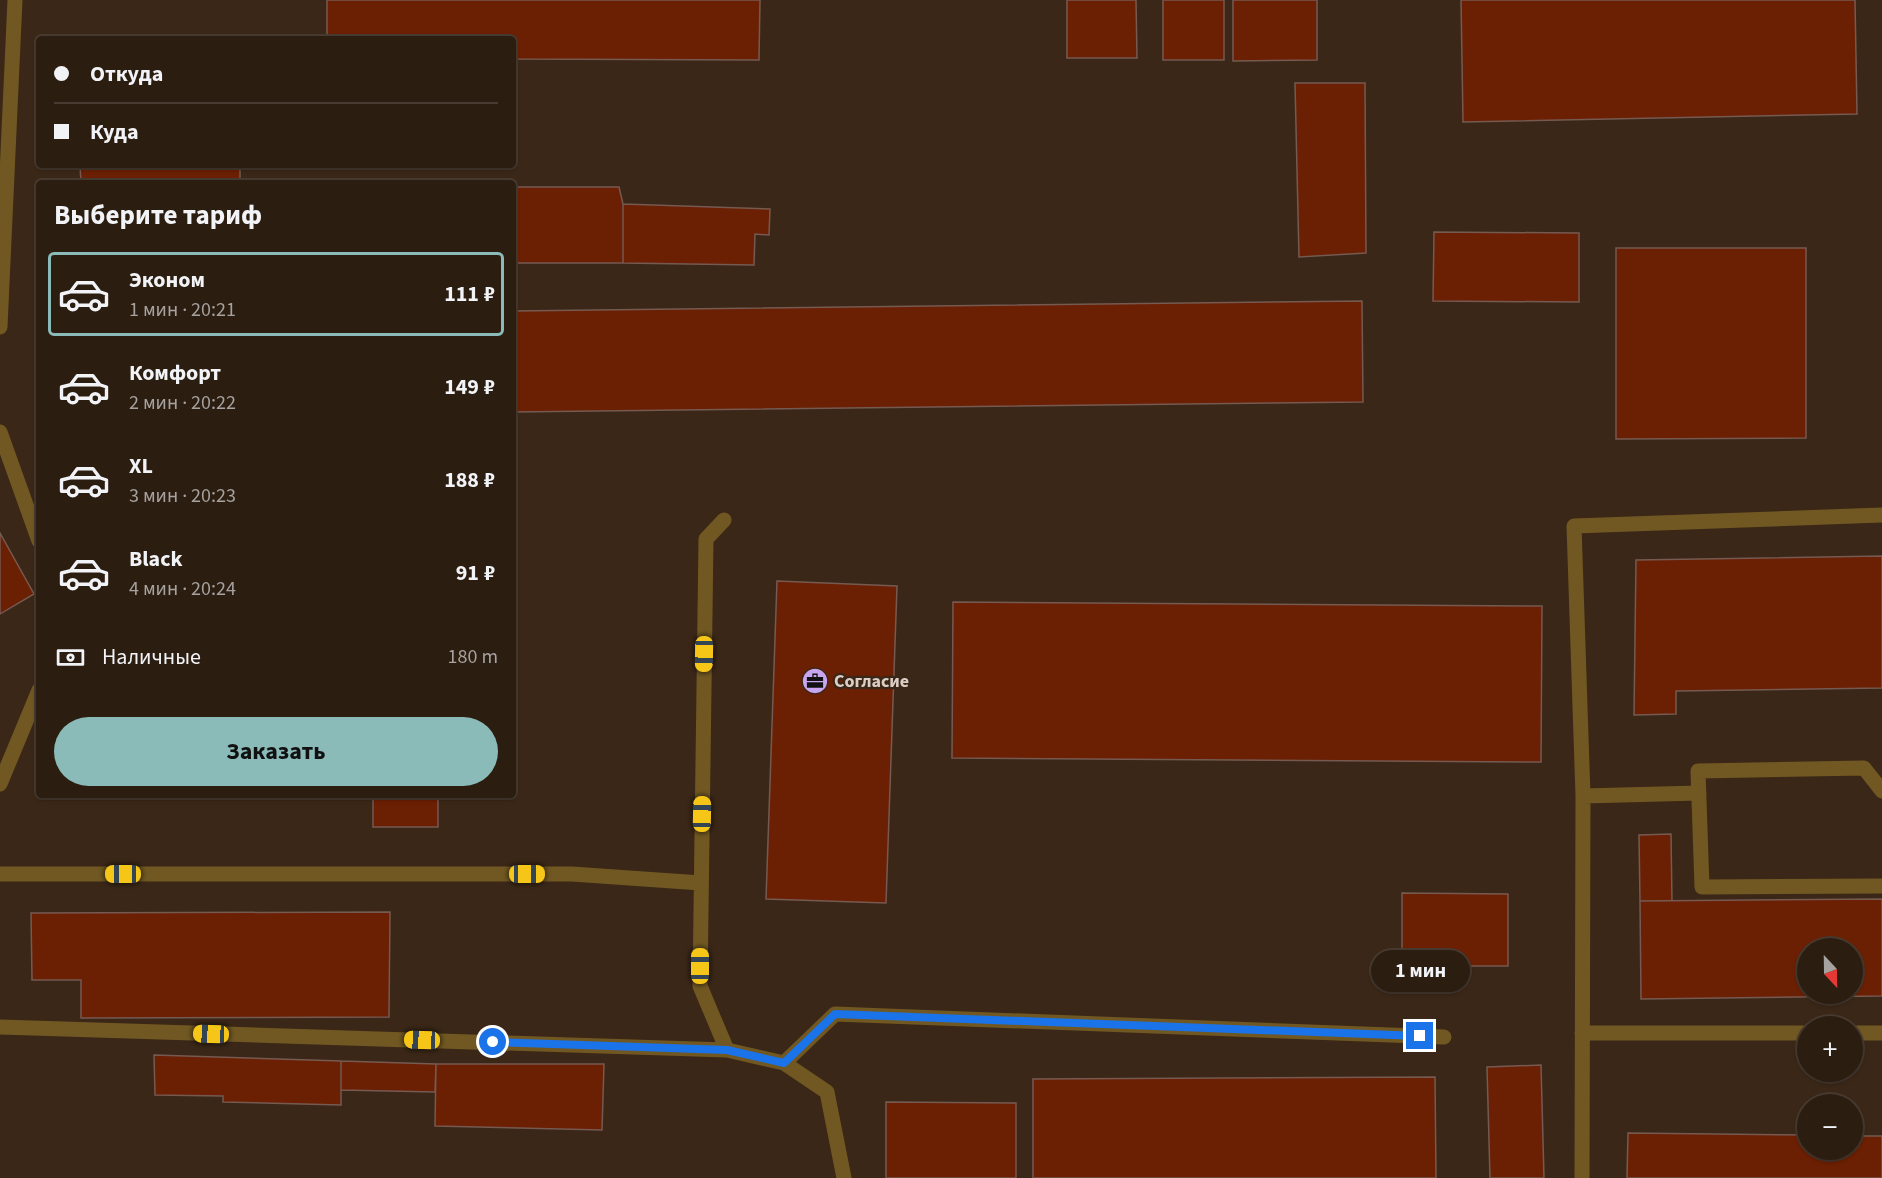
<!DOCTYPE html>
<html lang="ru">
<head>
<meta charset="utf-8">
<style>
	:root { --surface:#2c1d11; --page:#382a1f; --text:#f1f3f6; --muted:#a6a29f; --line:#483b31; --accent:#8bbbb9 }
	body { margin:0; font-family:"Source Sans 3",sans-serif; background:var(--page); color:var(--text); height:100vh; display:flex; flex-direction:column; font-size:22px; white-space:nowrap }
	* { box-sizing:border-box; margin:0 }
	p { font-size:20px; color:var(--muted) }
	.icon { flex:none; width:33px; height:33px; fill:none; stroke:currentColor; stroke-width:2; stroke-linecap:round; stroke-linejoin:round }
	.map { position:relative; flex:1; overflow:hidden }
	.drawer { position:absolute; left:36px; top:180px; width:480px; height:618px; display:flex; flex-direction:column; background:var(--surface); border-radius:6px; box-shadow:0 2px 4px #0004,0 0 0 2px var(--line) }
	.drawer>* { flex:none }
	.guide { position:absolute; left:36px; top:36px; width:480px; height:132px; border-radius:6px; box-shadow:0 2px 4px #0004,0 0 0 2px var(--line); display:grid; align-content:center; height:132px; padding:0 18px; background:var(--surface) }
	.needle { width:39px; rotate:158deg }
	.fabs { position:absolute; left:1797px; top:938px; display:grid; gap:12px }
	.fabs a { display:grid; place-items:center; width:66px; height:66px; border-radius:50%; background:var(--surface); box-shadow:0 2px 4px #0004,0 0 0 2px var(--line); font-size:30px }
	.end { position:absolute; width:27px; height:27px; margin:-14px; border:8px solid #1a73e8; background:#fff; box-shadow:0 0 0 3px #fff }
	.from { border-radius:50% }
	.bubble { position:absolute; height:42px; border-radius:21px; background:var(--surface); box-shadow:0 2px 4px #0004,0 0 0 2px var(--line); font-size:20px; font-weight:700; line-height:42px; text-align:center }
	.car { position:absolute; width:18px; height:36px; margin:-18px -9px; border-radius:8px; box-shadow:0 0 4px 2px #0007; background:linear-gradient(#f5c518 24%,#345 0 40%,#f5c518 0 76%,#345 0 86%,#f5c518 0) }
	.guide b { display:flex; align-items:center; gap:21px; height:57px; font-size:22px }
	.guide b+b { border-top:2px solid var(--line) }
	.guide i { width:15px; height:15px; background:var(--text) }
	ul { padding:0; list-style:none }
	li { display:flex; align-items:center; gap:18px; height:84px; margin:0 12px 9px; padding:0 6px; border:3px solid transparent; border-radius:6px }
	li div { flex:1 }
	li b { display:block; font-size:22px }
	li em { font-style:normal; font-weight:700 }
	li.current { border-color:var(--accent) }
	li>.icon { width:54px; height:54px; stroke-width:1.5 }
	h2 { padding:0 18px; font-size:27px; line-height:72px }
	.pay { display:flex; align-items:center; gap:15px; height:66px; padding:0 18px; font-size:22px }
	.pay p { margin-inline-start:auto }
	.action { display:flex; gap:12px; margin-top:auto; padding:12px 18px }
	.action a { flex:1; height:69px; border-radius:36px; background:var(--accent); color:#111; font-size:24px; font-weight:700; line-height:69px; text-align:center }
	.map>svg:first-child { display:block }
</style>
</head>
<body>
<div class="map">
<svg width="1882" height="1178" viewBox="0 0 1882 1178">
	<rect width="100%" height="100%" fill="#3a2717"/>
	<!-- building -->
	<path fill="#6b1f03" stroke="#765a51" stroke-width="1.5" fill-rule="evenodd" d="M327 0H760L759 60 513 59V39H327Z
		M1067 0H1136L1137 58H1067Z
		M1163 0H1224V60H1163Z
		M1233 0H1317V60L1233 61Z
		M1461 0H1855L1857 114 1463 122Z
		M1295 83H1365L1366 253 1299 257Z
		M80 165H240V183H81Z
		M513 187H619L623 204V263H513Z
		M623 204 770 209 769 235 755 234 754 265 623 263Z
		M1434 232 1579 233V302L1433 301Z
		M1616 248H1806V438L1616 439Z
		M1362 301 1363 402 513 412V311Z
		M0 533 34 594 0 614Z
		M1882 556V688L1676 691V714L1634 715 1636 560Z
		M777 581 897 586 886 903 766 899Z
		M953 602 1542 606 1541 762 952 758Z
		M373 795H438V827H373Z
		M1671 834 1672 901H1640L1639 835Z
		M1402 893 1508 894V966H1402Z
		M1882 899V996L1641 999 1640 901ZM1808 948H1852V993H1808Z
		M390 912 389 1017 81 1018V980H32L31 913Z
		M154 1055 341 1061V1105L223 1102V1096L155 1095Z
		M341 1061 436 1064 435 1092 341 1090Z
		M436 1064H604L602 1130 435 1126Z
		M1541 1065 1544 1178H1490L1487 1067Z
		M1435 1077 1436 1178H1033V1079Z
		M886 1102 1016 1103V1178H886Z
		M1628 1133 1808 1135V1149H1852V1136H1882V1178H1627Z"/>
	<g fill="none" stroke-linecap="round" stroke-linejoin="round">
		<!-- service -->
		<path stroke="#715822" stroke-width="15" d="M0 327 15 0
			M0 432 39 541
			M724 520 706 539 700 986 727 1050 784 1063 827 1092 844 1178
			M0 784 39 690
			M1882 791 1864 768 1698 771 1702 887 1882 886
			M1583 796 1699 793
			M0 874H572L701 883
			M0 1027 727 1050
			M1582 1033H1808
			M1852 1033H1882
			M784 1063 835 1014 1444 1037
			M1582 1178 1583 796 1574 526 1882 515"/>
	</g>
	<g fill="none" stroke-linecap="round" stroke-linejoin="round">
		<!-- route -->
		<path stroke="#1a73e8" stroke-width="8" d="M493 1042 727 1050 784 1063 835 1014 1420 1036"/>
	</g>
	<!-- icons -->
	<defs>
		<g id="office-disc" transform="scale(1.35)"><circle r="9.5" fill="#c8a6ef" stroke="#3a2717"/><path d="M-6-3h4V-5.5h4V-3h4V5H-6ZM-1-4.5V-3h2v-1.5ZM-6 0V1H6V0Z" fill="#111"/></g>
	</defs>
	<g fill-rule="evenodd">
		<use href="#office-disc" x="815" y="681"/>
	</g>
	<g text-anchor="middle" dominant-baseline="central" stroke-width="4.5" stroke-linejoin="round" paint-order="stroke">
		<!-- poi labels -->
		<g font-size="18" font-weight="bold" fill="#dbcfc5" stroke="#3a2717" text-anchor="start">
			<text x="834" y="681">Согласие</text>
		</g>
	</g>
</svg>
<div class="fabs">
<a><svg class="needle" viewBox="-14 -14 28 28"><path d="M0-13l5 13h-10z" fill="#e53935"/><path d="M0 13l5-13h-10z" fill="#a6a29f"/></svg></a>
<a>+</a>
<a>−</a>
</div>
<i class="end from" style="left:493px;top:1042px"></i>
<i class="end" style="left:1420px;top:1036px"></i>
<div class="bubble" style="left:1371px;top:950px;width:99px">1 мин</div>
<i class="car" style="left:704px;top:654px;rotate:181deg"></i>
<i class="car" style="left:702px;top:814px;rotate:1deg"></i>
<i class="car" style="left:123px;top:874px;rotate:270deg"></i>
<i class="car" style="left:527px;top:874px;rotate:90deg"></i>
<i class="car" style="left:700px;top:966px;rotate:0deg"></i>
<i class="car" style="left:211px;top:1034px;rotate:272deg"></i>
<i class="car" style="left:422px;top:1040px;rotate:272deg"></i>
<div class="guide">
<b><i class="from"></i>Откуда</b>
<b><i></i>Куда</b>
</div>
<section class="drawer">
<h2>Выберите тариф</h2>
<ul>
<li class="current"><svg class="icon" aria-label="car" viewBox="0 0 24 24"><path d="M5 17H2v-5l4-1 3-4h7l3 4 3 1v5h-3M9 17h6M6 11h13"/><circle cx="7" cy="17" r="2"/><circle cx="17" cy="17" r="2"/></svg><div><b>Эконом</b><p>1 мин · 20:21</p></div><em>111 ₽</em></li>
<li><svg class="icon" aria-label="car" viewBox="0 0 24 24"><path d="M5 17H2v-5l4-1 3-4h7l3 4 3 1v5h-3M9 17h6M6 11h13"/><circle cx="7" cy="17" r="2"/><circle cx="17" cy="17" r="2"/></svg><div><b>Комфорт</b><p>2 мин · 20:22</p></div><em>149 ₽</em></li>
<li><svg class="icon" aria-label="car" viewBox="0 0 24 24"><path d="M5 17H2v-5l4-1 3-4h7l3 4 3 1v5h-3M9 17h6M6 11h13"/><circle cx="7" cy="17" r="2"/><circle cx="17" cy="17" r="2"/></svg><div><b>XL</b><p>3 мин · 20:23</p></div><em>188 ₽</em></li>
<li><svg class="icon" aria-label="car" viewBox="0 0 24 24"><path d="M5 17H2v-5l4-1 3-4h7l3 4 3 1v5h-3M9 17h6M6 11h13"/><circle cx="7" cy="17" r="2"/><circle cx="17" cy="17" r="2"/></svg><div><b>Black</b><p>4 мин · 20:24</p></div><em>91 ₽</em></li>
</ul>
<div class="pay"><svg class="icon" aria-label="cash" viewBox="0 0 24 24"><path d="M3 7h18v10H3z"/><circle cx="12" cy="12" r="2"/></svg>Наличные<p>180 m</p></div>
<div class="action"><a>Заказать</a></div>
</section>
</div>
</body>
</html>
